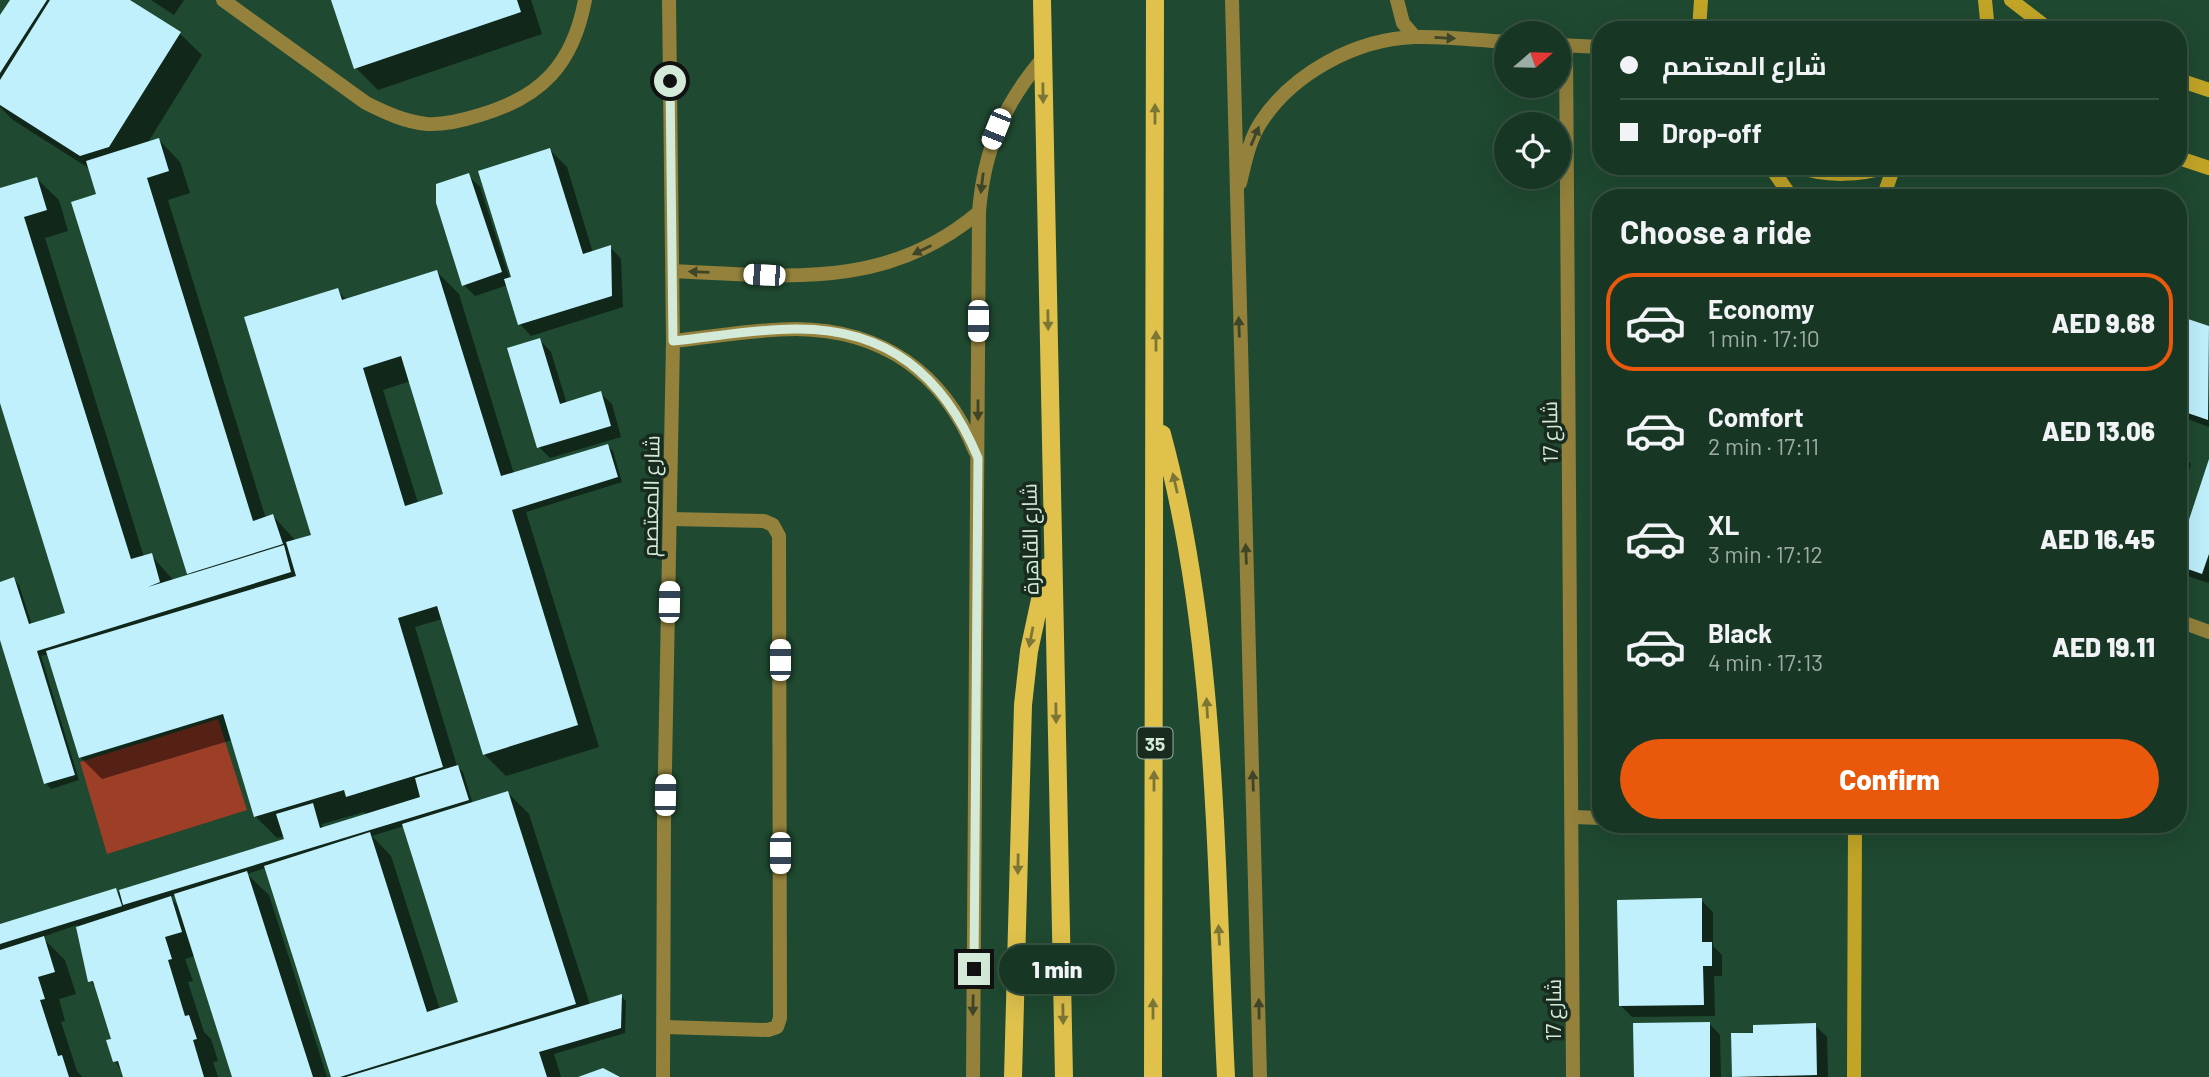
<!DOCTYPE html>
<html lang="en">
<head>
<meta charset="utf-8">
<style>
	:root { --surface:#173724; --page:#203f2c; --text:#f1f3f6; --muted:#9eaca6; --line:#365141; --accent:#ea580c }
	body { margin:0; font-family:Barlow,Cairo,sans-serif; background:var(--page); color:var(--text); height:100vh; display:flex; flex-direction:column; font-size:26px; white-space:nowrap }
	* { box-sizing:border-box; margin:0 }
	p { font-size:23px; color:var(--muted) }
	.icon { flex:none; width:38px; height:38px; fill:none; stroke:currentColor; stroke-width:2; stroke-linecap:round; stroke-linejoin:round }
	.map { position:relative; flex:1; overflow:hidden }
	.side { position:absolute; left:1592px; top:189px; width:595px; height:644px; display:flex; flex-direction:column; background:var(--surface); border-radius:28px; box-shadow:0 7px 28px #0002,0 0 0 2px var(--line) }
	.side>* { flex:none }
	.hud { position:absolute; left:1592px; top:21px; width:595px; height:154px; border-radius:28px; box-shadow:0 7px 28px #0002,0 0 0 2px var(--line); display:grid; align-content:center; height:154px; padding:0 28px; background:var(--surface) }
	.needle { width:46px; rotate:70deg }
	.tools { position:absolute; left:1494px; top:21px; display:grid; gap:14px }
	.tools a { display:grid; place-items:center; width:77px; height:77px; border-radius:50%; background:var(--surface); box-shadow:0 7px 28px #0002,0 0 0 2px var(--line); font-size:35px }
	.end { position:absolute; width:32px; height:32px; margin:-16px; border:9px solid #d3ead9; background:#111; box-shadow:0 0 0 4px #111 }
	.from { border-radius:50% }
	.bubble { position:absolute; height:49px; border-radius:24px; background:var(--surface); box-shadow:0 7px 28px #0002,0 0 0 2px var(--line); font-size:23px; font-weight:800; line-height:49px; text-align:center }
	.car { position:absolute; width:21px; height:42px; margin:-21px -10px; border-radius:9px; box-shadow:0 0 5px 2px #0007; background:linear-gradient(#fff 24%,#345 0 40%,#fff 0 76%,#345 0 86%,#fff 0) }
	.hud b { display:flex; align-items:center; gap:24px; height:66px; font-size:26px }
	.hud b+b { border-top:2px solid var(--line) }
	.hud i { width:18px; height:18px; background:var(--text) }
	ul { padding:0; list-style:none }
	li { display:flex; align-items:center; gap:21px; height:98px; margin:0 14px 10px; padding:0 14px; border:4px solid transparent; border-radius:28px }
	li div { flex:1 }
	li b { display:block; font-size:26px }
	li em { font-style:normal; font-weight:800 }
	li.on { border-color:var(--accent) }
	li>.icon { width:63px; height:63px; stroke-width:1.5 }
	h2 { padding:0 28px; font-size:32px; line-height:84px }
	.button { display:flex; gap:14px; margin-top:auto; padding:14px 28px }
	.button a { flex:1; height:80px; border-radius:42px; background:var(--accent); color:#fff; font-size:28px; font-weight:800; line-height:80px; text-align:center }
	.map>svg:first-child { display:block }
</style>
</head>
<body>
<div class="map">
<svg width="2209" height="1077" viewBox="0 0 2209 1077">
	<rect width="100%" height="100%" fill="#1f4930"/>
	<!-- green -->
	<path fill="#9d3e27" d="M218 719 247 810 107 854 80 762Z"/>
	<!-- shadow -->
	<path fill="#0007" fill-rule="evenodd" d="M12 0H127L180 34 202 55 147 144 159 140 180 162 190 193 168 200 266 519 273 516 296 541 313 536 337 290 347 300 437 272 459 294 514 474 607 445 613 451 622 482 526 512 599 747 506 776 484 754 442 619 415 627 457 766 463 772 473 804 508 793 529 814 590 1005 621 996 626 1001 625 1033 554 1054 561 1077H333L266 868 247 874 269 895 327 1077H234L195 956 185 959 193 981 188 982 204 1032 211 1039 218 1061 213 1062 218 1077H125L115 1061 113 1040 97 988 90 981 77 925 42 937 65 960 76 994 59 999 65 1021 61 1022 77 1071 82 1077H0V925L116 890 122 896 286 840 285 836 277 838 255 816 232 740 102 779 80 757 49 654 41 656 79 780 51 789 46 783 0 634V584L14 579 19 585 32 625 68 613 0 397V190L37 179 59 200 68 231 45 238 144 557 151 555 174 581 192 576 90 169 13 120 0 107V19ZM411 381 445 495 418 503 383 390ZM364 812 367 815 323 829 322 824ZM404 826 461 1004 440 1010 391 856 372 836ZM176 895 180 908 170 897Z
		M151 0H184L174 15Z
		M333 0H531L542 34 378 90 356 68Z
		M550 150 567 167 593 253 610 247 621 259 623 307 531 336 520 324 508 285 475 296 464 285 468 175 480 187 510 279 515 278 508 271Z
		M2179 318 2209 328V427L2179 416Z
		M540 340 551 352 567 404 600 393 612 404 621 437 550 458 539 447Z
		M2179 452 2191 464 2179 501Z
		M2209 463V583L2187 576 2179 567V555Z
		M1701 900 1713 912V946L1722 955V976H1714L1715 1016 1632 1017 1620 1005Z
		M1709 1023 1720 1035 1721 1077H1636Z
		M1815 1025 1827 1037 1828 1077H1734L1733 1035Z"/>
	<!-- building -->
	<path fill="#bff0fc" fill-rule="evenodd" d="M10 0H47L0 73V15Z
		M50 0H130L181 32 109 147 80 156 0 105V80Z
		M331 0H517L521 12 354 69Z
		M159 138 169 171 147 178 253 521 273 514 283 544 187 574 71 202 96 194 86 161Z
		M550 148 583 254 611 245 612 296 518 325 504 279 511 277 478 171Z
		M469 173 502 272 462 286 436 203V184Z
		M37 177 47 210 24 217 131 559 152 553 160 582 148 587 284 545 291 572 37 651 75 775 44 784 0 640V582L14 577 29 624 65 613 0 403V188Z
		M437 270 501 476 608 444 618 477 512 510 578 725 483 755 437 606 398 618 443 767 346 797 344 790 254 817 223 714 79 758 46 651 296 576 286 542 311 535 244 317 338 288 342 300ZM401 356 443 494 405 506 363 368Z
		M2179 316 2209 326 2208 420 2179 410Z
		M540 338 560 404 601 391 611 426 537 448 507 348Z
		M2209 459V554L2202 574 2179 566V550Z
		M458 765 469 800 123 905 119 890 284 839 276 814 313 803 320 828 420 797 415 778Z
		M508 791 576 1004 340 1077H331L264 866 370 832 427 1012 458 1002 402 824Z
		M247 871 313 1077H232L174 894Z
		M116 888 122 906 0 944V924Z
		M171 896 182 932 165 937 172 959 168 960 185 1016 189 1015 197 1039 193 1040 204 1077H123L118 1061 113 1062 106 1040 111 1039 93 981 88 982 76 927Z
		M1702 898V942H1712V966H1703L1704 1005 1619 1006 1617 900Z
		M44 936 55 972 38 977 45 999 40 1000 58 1056 62 1055 69 1077H0V950Z
		M622 994 621 1028 539 1052 547 1077H346Z
		M1710 1022V1077H1634L1633 1023Z
		M1816 1023 1817 1075 1732 1077 1731 1033H1753V1025Z
		M603 1068 620 1077H578Z"/>
	<g fill="none" stroke-linecap="round" stroke-linejoin="round">
		<!-- lane -->
		<path stroke="#93813c" stroke-width="14" d="M223 0 366 103C384 112 405 122 427 124 444 125 464 120 480 115 542 97 573 64 585 0
			M664 1027 768 1030 777 1027 780 1018 779 536 773 525 764 521 671 519"/>
		<!-- street -->
		<path stroke="#93813c" stroke-width="14" d="M1232 0 1260 1077
			M1397 0 1403 23 1414 36
			M1559 45 1601 47
			M1566 45 1573 1077
			M1240 183C1245 163 1249 140 1261 122 1293 73 1356 39 1415 37 1445 36 1477 40 1507 42
			M672 271C786 276 886 291 979 212
			M673 341C713 337 756 329 796 329 882 330 943 372 975 451
			M2179 621 2209 632
			M1574 817 1601 818
			M663 1077 664 822 673 341 669 0
			M973 1077 979 212C984 150 1003 105 1043 58"/>
		<!-- secondary -->
		<path stroke="#c2a527" stroke-width="14" d="M1985 0 1988 30
			M2011 0 2050 30
			M1699 30 1701 0
			M2179 80 2209 90
			M2179 158 2209 168
			M1770 166 1792 198
			M1795 166C1828 178 1860 175 1893 166
			M1883 198 1894 166
			M1854 1077 1855 824"/>
		<!-- primary -->
		<path stroke="#dfc14c" stroke-width="18" d="M1042 0 1064 1077
			M1162 434C1218 641 1215 864 1226 1077
			M1013 1077 1023 705 1029 651 1047 567
			M1153 1077 1155 0"/>
	</g>
	<!-- one-way arrows -->
	<defs><path id="oneway-solid" d="M-6-.8H1V-3.2L6.5 0L1 3.2V.8H-6Z" transform="scale(1.75)"/></defs>
	<g fill="#3e4528">
		<use href="#oneway-solid" transform="translate(1445 38) rotate(3)"/>
		<use href="#oneway-solid" transform="translate(1255 136) rotate(-67)"/>
		<use href="#oneway-solid" transform="translate(982 183) rotate(97)"/>
		<use href="#oneway-solid" transform="translate(922 250) rotate(154)"/>
		<use href="#oneway-solid" transform="translate(699 272) rotate(-178)"/>
		<use href="#oneway-solid" transform="translate(1239 327) rotate(-92)"/>
		<use href="#oneway-solid" transform="translate(978 410) rotate(90)"/>
		<use href="#oneway-solid" transform="translate(1246 554) rotate(-92)"/>
		<use href="#oneway-solid" transform="translate(1253 781) rotate(-92)"/>
		<use href="#oneway-solid" transform="translate(973 1005) rotate(91)"/>
		<use href="#oneway-solid" transform="translate(1259 1009) rotate(-91)"/>
	</g>
	<g fill="#7c7636">
		<use href="#oneway-solid" transform="translate(1043 93) rotate(89)"/>
		<use href="#oneway-solid" transform="translate(1155 114) rotate(-90)"/>
		<use href="#oneway-solid" transform="translate(1048 320) rotate(89)"/>
		<use href="#oneway-solid" transform="translate(1156 341) rotate(-90)"/>
		<use href="#oneway-solid" transform="translate(1175 483) rotate(-103)"/>
		<use href="#oneway-solid" transform="translate(1031 637) rotate(101)"/>
		<use href="#oneway-solid" transform="translate(1207 708) rotate(-93)"/>
		<use href="#oneway-solid" transform="translate(1056 713) rotate(89)"/>
		<use href="#oneway-solid" transform="translate(1154 781) rotate(-90)"/>
		<use href="#oneway-solid" transform="translate(1018 864) rotate(91)"/>
		<use href="#oneway-solid" transform="translate(1219 935) rotate(-93)"/>
		<use href="#oneway-solid" transform="translate(1153 1009) rotate(-90)"/>
		<use href="#oneway-solid" transform="translate(1063 1014) rotate(89)"/>
	</g>
	<g fill="none" stroke-linecap="round" stroke-linejoin="round">
		<!-- route -->
		<path stroke="#d3ead9" stroke-width="9" d="M670 81 673 341C713 337 755 329 795 329 888 328 944 376 978 458L974 969"/>
	</g>
	<g text-anchor="middle" dominant-baseline="central" stroke-width="7" stroke-linejoin="round" paint-order="stroke">
		<!-- shield labels -->
		<rect fill="#192b1f" stroke="#9bb1a1" stroke-width="2" x="1137.5" y="727.5" width="35" height="31" rx="5"/>
		<g font-size="19" font-weight="bold" fill="#d3ead9">
			<text x="1155" y="743">35</text>
		</g>
		<!-- street labels -->
		<g font-size="21" fill="#d3ead9" stroke="#192b1f">
			<text transform="translate(1549 432) rotate(-91)">شارع 17</text>
			<text transform="translate(650 496) rotate(-89)">شارع المعتصم</text>
			<text transform="translate(1029 539) rotate(-91)">شارع القاهرة</text>
			<text transform="translate(1552 1010) rotate(-90)">شارع 17</text>
		</g>
	</g>
</svg>
<div class="tools">
<a><svg class="needle" viewBox="-14 -14 28 28"><path d="M0-13l5 13h-10z" fill="#e53935"/><path d="M0 13l5-13h-10z" fill="#9eaca6"/></svg></a>
<a><svg class="icon" aria-label="locate" viewBox="0 0 24 24"><circle cx="12" cy="12" r="6"/><path d="M12 2v4M12 18v4M2 12h4M18 12h4"/></svg></a>
</div>
<i class="end from" style="left:670px;top:81px"></i>
<i class="end" style="left:974px;top:969px"></i>
<div class="bubble" style="left:999px;top:945px;width:116px">1 min</div>
<i class="car" style="left:996px;top:129px;rotate:202deg"></i>
<i class="car" style="left:764px;top:275px;rotate:273deg"></i>
<i class="car" style="left:978px;top:321px;rotate:180deg"></i>
<i class="car" style="left:669px;top:602px;rotate:1deg"></i>
<i class="car" style="left:780px;top:660px;rotate:0deg"></i>
<i class="car" style="left:665px;top:795px;rotate:1deg"></i>
<i class="car" style="left:780px;top:853px;rotate:180deg"></i>
<div class="hud">
<b><i class="from"></i>شارع المعتصم</b>
<b><i></i>Drop-off</b>
</div>
<section class="side">
<h2>Choose a ride</h2>
<ul>
<li class="on"><svg class="icon" aria-label="car" viewBox="0 0 24 24"><path d="M5 17H2v-5l4-1 3-4h7l3 4 3 1v5h-3M9 17h6M6 11h13"/><circle cx="7" cy="17" r="2"/><circle cx="17" cy="17" r="2"/></svg><div><b>Economy</b><p>1 min · 17:10</p></div><em>AED 9.68</em></li>
<li><svg class="icon" aria-label="car" viewBox="0 0 24 24"><path d="M5 17H2v-5l4-1 3-4h7l3 4 3 1v5h-3M9 17h6M6 11h13"/><circle cx="7" cy="17" r="2"/><circle cx="17" cy="17" r="2"/></svg><div><b>Comfort</b><p>2 min · 17:11</p></div><em>AED 13.06</em></li>
<li><svg class="icon" aria-label="car" viewBox="0 0 24 24"><path d="M5 17H2v-5l4-1 3-4h7l3 4 3 1v5h-3M9 17h6M6 11h13"/><circle cx="7" cy="17" r="2"/><circle cx="17" cy="17" r="2"/></svg><div><b>XL</b><p>3 min · 17:12</p></div><em>AED 16.45</em></li>
<li><svg class="icon" aria-label="car" viewBox="0 0 24 24"><path d="M5 17H2v-5l4-1 3-4h7l3 4 3 1v5h-3M9 17h6M6 11h13"/><circle cx="7" cy="17" r="2"/><circle cx="17" cy="17" r="2"/></svg><div><b>Black</b><p>4 min · 17:13</p></div><em>AED 19.11</em></li>
</ul>
<div class="button"><a>Confirm</a></div>
</section>
</div>
</body>
</html>
